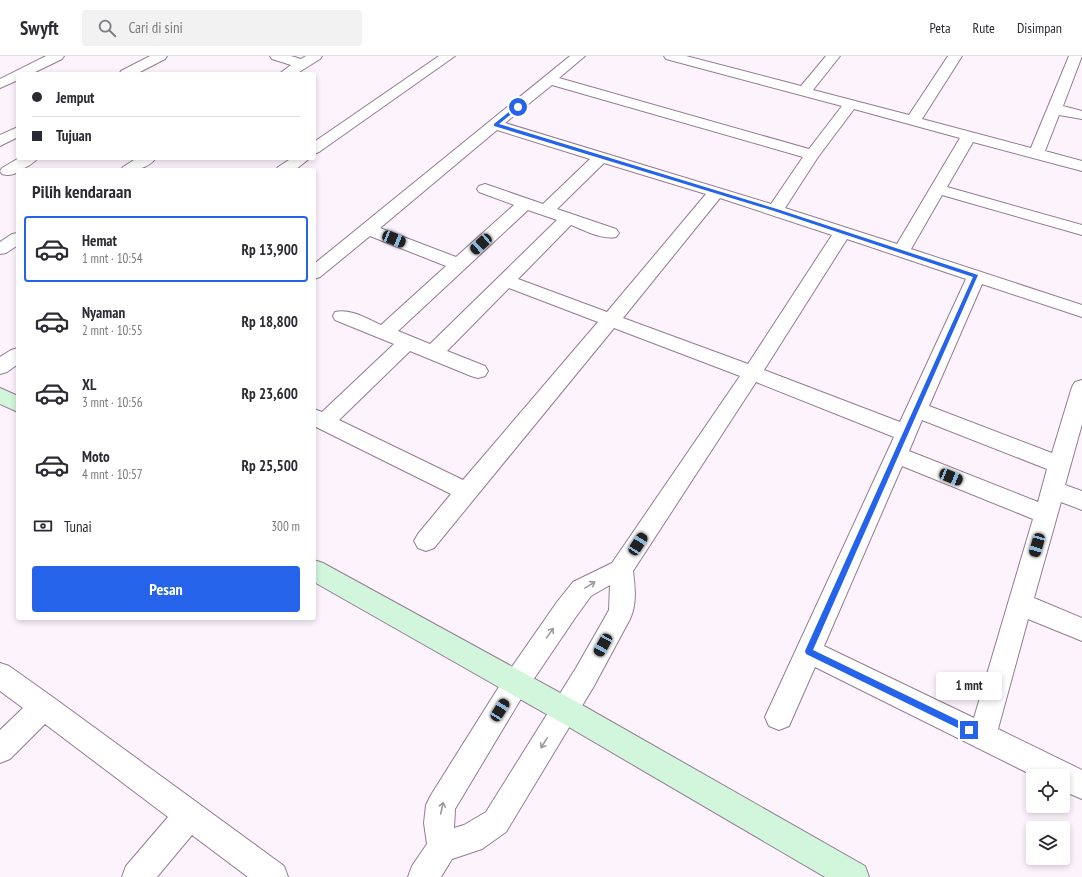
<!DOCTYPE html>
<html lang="id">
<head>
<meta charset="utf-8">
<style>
	:root { --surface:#fff; --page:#f2f2f3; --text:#2b2b33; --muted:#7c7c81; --line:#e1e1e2; --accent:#2563eb }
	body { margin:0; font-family:"PT Sans Narrow",sans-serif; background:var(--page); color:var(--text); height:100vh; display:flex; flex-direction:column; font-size:15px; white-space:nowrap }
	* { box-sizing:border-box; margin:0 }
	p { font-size:13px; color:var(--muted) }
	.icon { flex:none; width:22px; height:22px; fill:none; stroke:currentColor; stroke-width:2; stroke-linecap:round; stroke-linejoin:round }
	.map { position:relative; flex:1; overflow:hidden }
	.details { position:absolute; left:16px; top:112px; width:300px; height:452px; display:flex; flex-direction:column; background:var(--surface); border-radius:4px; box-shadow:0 2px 6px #0003 }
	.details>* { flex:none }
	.banner { position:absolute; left:16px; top:16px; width:300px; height:88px; border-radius:4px; box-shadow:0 2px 6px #0003; display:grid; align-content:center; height:88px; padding:0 16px; background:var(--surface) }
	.tools { position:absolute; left:1026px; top:713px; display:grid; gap:8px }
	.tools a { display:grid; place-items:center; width:44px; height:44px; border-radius:4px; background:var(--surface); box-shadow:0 2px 6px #0003; font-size:20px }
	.end { position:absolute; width:18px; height:18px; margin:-9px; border:5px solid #2563eb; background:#fff; box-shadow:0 0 0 2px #fff }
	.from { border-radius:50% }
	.bubble { position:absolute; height:28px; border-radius:4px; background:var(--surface); box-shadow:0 2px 6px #0003; font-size:13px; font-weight:700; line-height:28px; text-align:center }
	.car { position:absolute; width:12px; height:24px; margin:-12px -6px; border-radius:5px; box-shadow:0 0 3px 1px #0007; background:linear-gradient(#222 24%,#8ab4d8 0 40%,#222 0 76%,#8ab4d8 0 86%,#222 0) }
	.banner b { display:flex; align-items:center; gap:14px; height:38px; font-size:15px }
	.banner b+b { border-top:1px solid var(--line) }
	.banner i { width:10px; height:10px; background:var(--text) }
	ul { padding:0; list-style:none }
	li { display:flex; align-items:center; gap:12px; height:66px; margin:0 8px 6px; padding:0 8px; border:2px solid transparent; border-radius:4px }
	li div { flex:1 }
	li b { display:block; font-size:15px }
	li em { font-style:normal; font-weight:700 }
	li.current { border-color:var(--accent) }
	li>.icon { width:36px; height:36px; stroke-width:1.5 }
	h2 { padding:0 16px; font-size:18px; line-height:48px }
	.pay { display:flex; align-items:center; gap:10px; height:44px; padding:0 16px; font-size:15px }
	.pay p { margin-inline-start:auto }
	.action { display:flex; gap:8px; margin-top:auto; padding:8px 16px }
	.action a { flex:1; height:46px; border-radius:4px; background:var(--accent); color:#fff; font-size:16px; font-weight:700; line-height:46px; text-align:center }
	header { display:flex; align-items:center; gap:24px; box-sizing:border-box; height:56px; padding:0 20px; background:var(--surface); border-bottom:1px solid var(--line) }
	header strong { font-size:19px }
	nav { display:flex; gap:22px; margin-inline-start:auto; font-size:14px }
	.search { width:280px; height:36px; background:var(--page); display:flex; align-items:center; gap:10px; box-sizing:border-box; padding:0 14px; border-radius:4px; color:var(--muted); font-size:15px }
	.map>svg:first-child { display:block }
</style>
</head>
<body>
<header>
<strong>Swyft</strong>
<div class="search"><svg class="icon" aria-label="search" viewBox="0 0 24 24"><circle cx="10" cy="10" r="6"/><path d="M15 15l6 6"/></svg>Cari di sini</div>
<nav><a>Peta</a><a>Rute</a><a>Disimpan</a></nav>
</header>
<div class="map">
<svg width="1082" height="821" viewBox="0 0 1082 821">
	<rect width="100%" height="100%" fill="#fdf3fd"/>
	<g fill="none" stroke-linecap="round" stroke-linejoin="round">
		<!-- street casing -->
		<g stroke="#937c91" stroke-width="2">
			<path id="street" d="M46 0H64L62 3 31 18H18V24L0 32V23Z
				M150 0H167L165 3 136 18H119L121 15Z
				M270 0H291L301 3 306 0H322L320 3 296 18H279L291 9 272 3Z
				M439 0H455L319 96 314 98V86Z
				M570 0H585L559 22 809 93 842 50 666 3 664 0H686L801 30 826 0H840L813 34 909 59 948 0H962L922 63 1031 92 1069 0H1082L1063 50 1082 55V63L1059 59 1045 95 1082 105V115L973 86 947 131 1082 169V179L942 139 911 193 1082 249V261L982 228 929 350 1052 397 1072 331 1075 326 1082 324V368L1065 429 1082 435V454L1061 446 1034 542 1082 562V585L1028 563 998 673 1082 714V743L1063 735V720H1034L815 611 789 670 779 674 769 670 765 661 894 381 756 326 633 515C635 531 637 548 630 563L594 630 506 776 482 793 452 803 441 821H408L412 810 427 788 424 767 426 749 431 739 507 618 557 546 573 526 612 507 740 320 614 272 434 492 426 495 418 492 414 485 418 478 451 438 314 370V353L322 356 394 288 335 264 333 260 335 256C350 252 368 263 381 269L446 210 370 180 320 221 314 223V208ZM552 29 803 101 771 148 505 67ZM854 53 960 82 897 188 785 152 818 101ZM497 74 590 103 543 148 491 130 485 128 479 130 477 133 479 136 514 149 456 201 380 172ZM604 107 706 138 607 256 518 223 571 169C584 174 602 184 616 181L619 177 616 173 557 153ZM720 142 832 179 748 308 623 262ZM528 154 557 164 430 288 398 275ZM847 183 966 223 900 366 764 314ZM509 232 598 266 463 424 339 364 410 295 471 320 478 322 485 320 488 315 485 310 447 295ZM922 364 1047 413 1038 446 909 395ZM902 410 1033 463 974 662 824 590ZM610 529 609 554 600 570 576 612 486 756 464 769 454 772 455 753 525 636 575 562 591 540Z
				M18 71V81L0 90V79Z
				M19 102H38C34 107 25 113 18 114V116C12 119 9 120 2 118L0 115 2 112Z
				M137 102H156C147 114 134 114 121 114L123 111Z
				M292 102H310L295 114H276L278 111Z
				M18 177V189L6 197 0 198V186L12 178Z
				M18 292V308L7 316 0 318V301L11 294Z
				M0 607 9 610 54 642 284 810 288 821H248L192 779 157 821H122L126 810 168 761 45 668 10 703 0 707V674L23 652 0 635Z"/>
		</g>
		<!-- secondary casing -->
		<g stroke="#937c91" stroke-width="2">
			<path id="secondary" d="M0 332 18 340V356L0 348Z
				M314 504 323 507 575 645 865 810 869 821H825L555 663 314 526Z"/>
		</g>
		<!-- street -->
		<use href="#street" fill="#fff" fill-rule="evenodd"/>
		<!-- secondary -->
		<use href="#secondary" fill="#d2f6dc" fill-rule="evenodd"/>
	</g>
	<!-- one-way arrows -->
	<defs><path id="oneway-shaft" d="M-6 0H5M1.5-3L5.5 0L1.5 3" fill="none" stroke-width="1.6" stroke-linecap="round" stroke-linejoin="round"/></defs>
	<g stroke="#9c989c">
		<use href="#oneway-shaft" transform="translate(590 529) rotate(-31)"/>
		<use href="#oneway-shaft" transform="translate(550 577) rotate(-55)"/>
		<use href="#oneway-shaft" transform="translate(544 687) rotate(122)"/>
		<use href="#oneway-shaft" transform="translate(442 752) rotate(-77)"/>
	</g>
	<!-- route -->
	<path fill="#2563eb" d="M516 50 520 51 499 68 777 153 978 219 813 594 972 671V676H966L806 598 805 595 973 221 774 155 494 70V68Z"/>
</svg>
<div class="tools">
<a><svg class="icon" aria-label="locate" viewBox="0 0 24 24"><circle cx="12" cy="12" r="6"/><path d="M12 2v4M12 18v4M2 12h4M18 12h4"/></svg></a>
<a><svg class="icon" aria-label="layers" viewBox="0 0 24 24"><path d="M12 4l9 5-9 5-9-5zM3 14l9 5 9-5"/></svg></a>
</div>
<i class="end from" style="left:518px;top:51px"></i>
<i class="end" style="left:969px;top:674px"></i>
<div class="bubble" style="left:936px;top:616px;width:66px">1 mnt</div>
<i class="car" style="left:394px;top:183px;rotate:112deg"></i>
<i class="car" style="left:481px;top:188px;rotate:228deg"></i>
<i class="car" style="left:951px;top:421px;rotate:112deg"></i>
<i class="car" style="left:638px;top:488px;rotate:33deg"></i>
<i class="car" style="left:1037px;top:489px;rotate:196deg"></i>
<i class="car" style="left:603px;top:589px;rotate:209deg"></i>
<i class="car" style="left:500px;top:654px;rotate:32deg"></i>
<div class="banner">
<b><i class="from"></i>Jemput</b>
<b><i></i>Tujuan</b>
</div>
<section class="details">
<h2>Pilih kendaraan</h2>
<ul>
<li class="current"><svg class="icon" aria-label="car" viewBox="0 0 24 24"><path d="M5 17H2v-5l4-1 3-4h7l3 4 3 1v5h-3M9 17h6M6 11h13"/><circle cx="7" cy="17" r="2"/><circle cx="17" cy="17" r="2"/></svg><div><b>Hemat</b><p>1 mnt · 10:54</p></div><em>Rp 13,900</em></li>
<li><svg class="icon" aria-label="car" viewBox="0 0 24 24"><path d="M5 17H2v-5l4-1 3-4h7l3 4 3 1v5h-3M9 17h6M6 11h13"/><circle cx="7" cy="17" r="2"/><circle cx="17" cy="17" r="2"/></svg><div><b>Nyaman</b><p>2 mnt · 10:55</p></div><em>Rp 18,800</em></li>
<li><svg class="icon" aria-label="car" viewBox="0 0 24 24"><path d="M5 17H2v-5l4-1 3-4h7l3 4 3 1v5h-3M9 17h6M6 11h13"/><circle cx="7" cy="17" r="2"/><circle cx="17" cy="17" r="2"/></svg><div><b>XL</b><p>3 mnt · 10:56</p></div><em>Rp 23,600</em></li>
<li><svg class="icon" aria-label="car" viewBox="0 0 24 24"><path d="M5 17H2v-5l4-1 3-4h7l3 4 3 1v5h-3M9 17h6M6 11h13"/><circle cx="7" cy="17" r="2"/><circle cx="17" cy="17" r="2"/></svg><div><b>Moto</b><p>4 mnt · 10:57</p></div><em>Rp 25,500</em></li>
</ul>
<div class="pay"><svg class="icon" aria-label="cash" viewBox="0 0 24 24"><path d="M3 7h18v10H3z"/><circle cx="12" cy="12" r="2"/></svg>Tunai<p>300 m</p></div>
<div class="action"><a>Pesan</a></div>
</section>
</div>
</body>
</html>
